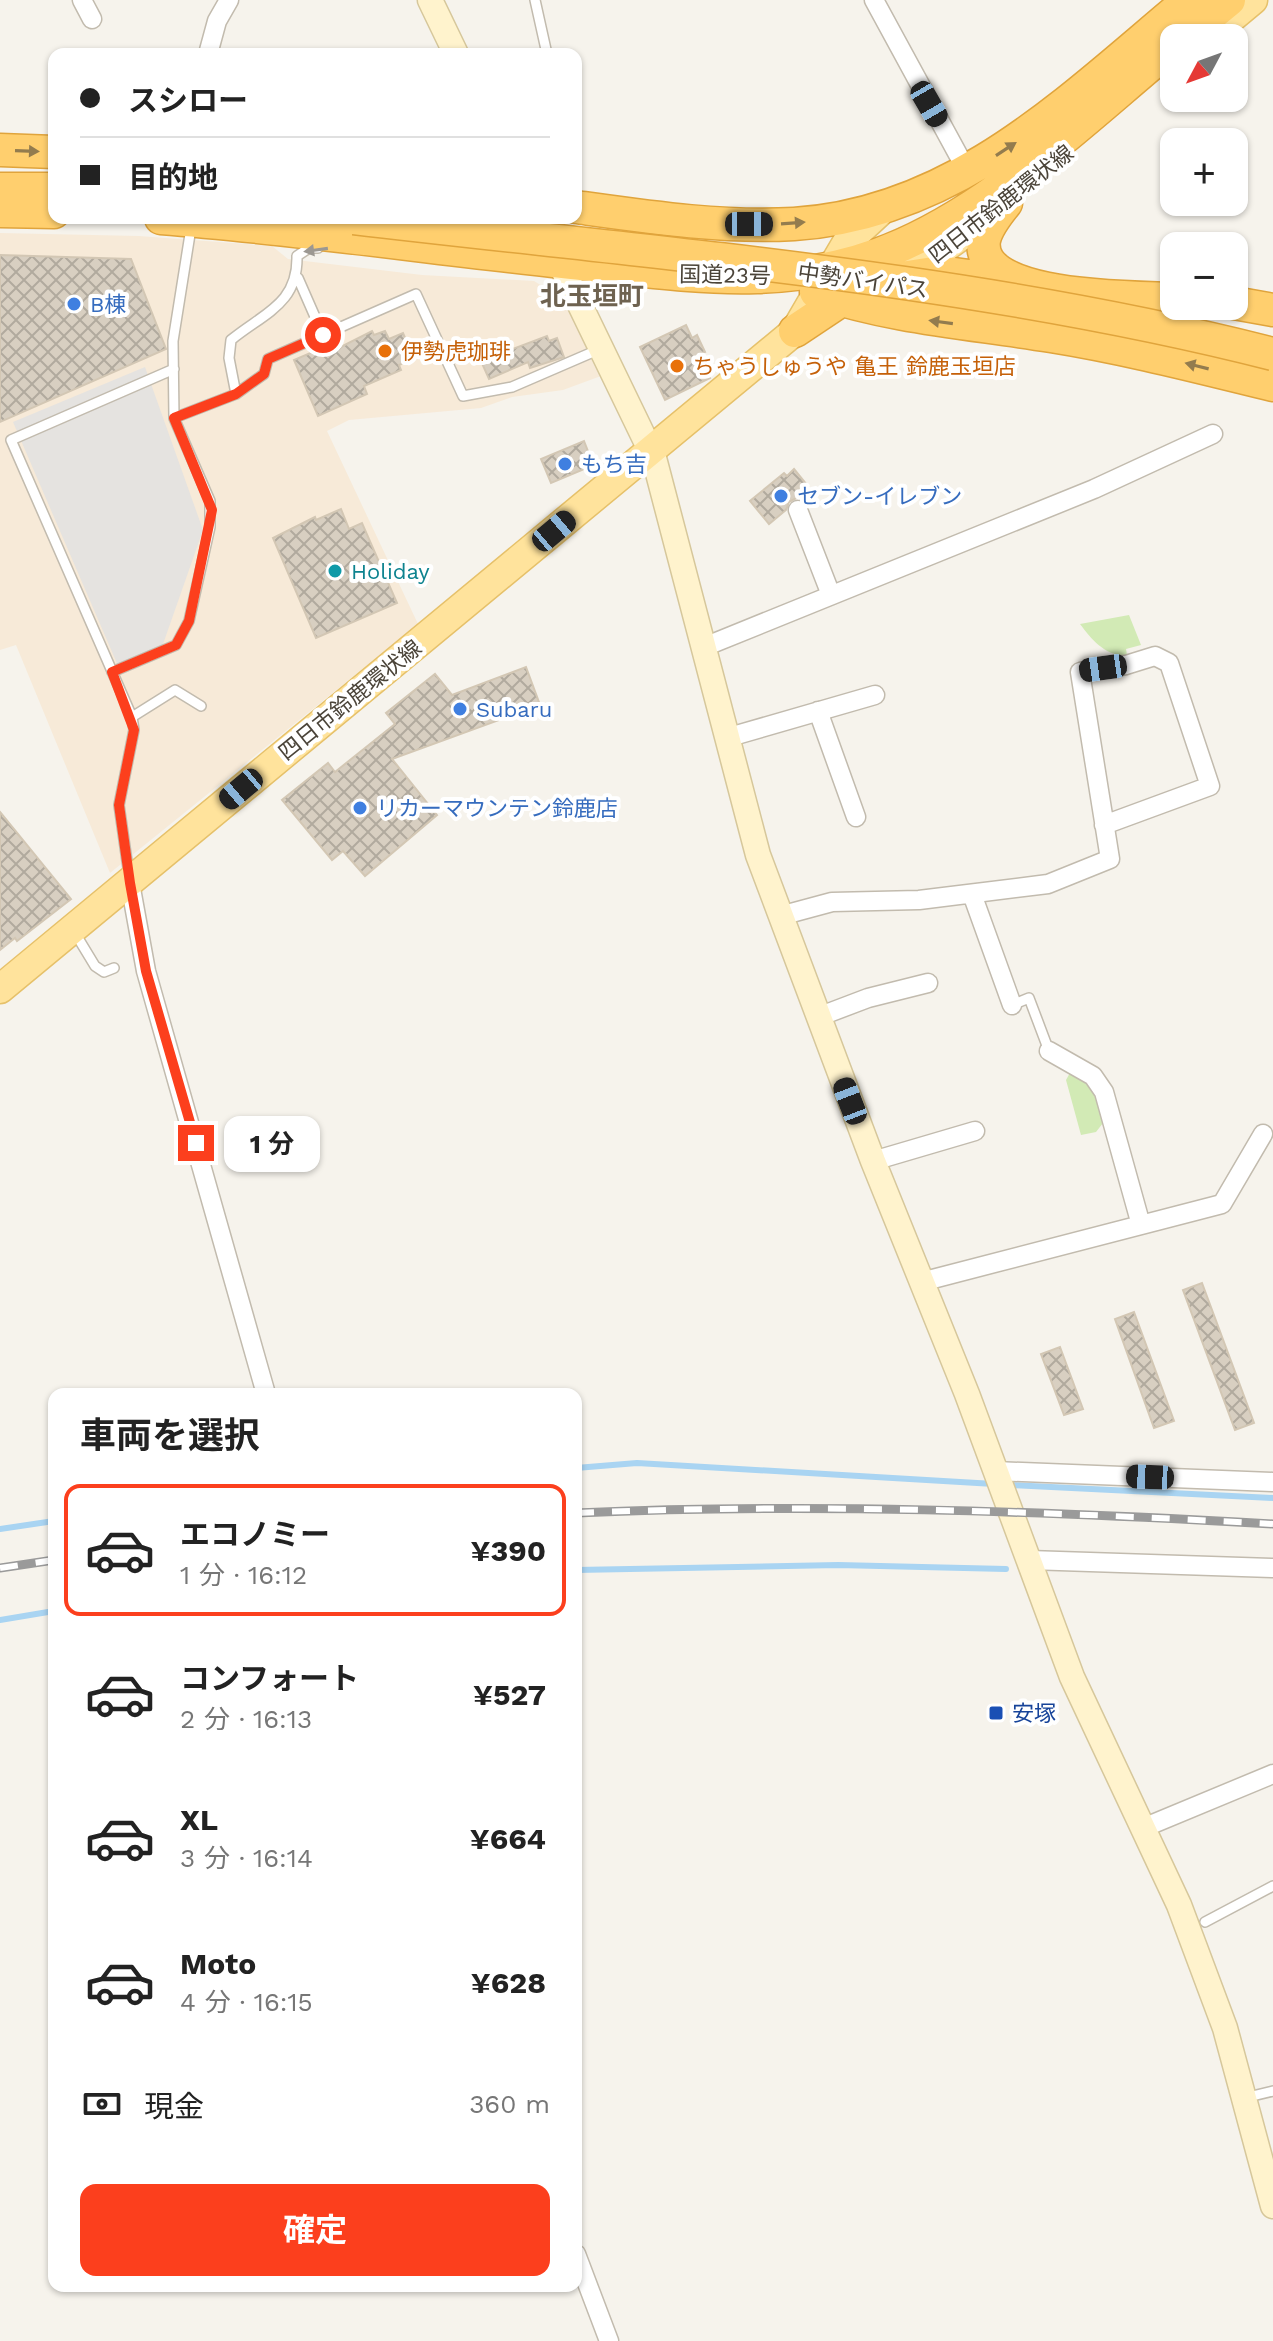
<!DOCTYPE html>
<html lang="ja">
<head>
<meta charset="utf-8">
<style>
	:root { --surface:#fff; --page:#f2f2f2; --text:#222; --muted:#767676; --line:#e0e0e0; --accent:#fc3f1d }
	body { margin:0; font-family:"Work Sans","Noto Sans JP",sans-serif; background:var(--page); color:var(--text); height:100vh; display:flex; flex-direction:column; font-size:30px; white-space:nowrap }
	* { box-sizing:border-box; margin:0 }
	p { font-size:26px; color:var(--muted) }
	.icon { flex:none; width:44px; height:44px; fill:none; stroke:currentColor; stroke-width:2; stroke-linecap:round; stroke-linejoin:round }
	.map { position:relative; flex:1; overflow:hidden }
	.panel { position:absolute; left:48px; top:1388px; width:534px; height:904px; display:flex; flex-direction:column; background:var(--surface); border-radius:16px; box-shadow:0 2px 6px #0004 }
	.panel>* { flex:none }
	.top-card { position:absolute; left:48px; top:48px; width:534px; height:176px; border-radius:16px; box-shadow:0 2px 6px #0004; display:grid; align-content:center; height:176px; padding:0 32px; background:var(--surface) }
	.needle { width:52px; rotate:229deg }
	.controls { position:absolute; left:1160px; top:24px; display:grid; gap:16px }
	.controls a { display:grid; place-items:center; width:88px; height:88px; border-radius:16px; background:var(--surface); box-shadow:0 2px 6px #0004; font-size:40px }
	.end { position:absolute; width:36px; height:36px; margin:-18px; border:10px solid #fc3f1d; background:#fff; box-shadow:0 0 0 4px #fff }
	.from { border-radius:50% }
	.bubble { position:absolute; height:56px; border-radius:16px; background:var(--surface); box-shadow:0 2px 6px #0004; font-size:26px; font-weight:700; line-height:56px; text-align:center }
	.car { position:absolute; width:24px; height:48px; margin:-24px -12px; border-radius:10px; box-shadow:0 0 6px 2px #0007; background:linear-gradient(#222 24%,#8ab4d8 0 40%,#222 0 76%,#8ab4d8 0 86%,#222 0) }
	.top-card b { display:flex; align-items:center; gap:28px; height:76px; font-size:30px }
	.top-card b+b { border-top:2px solid var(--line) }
	.top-card i { width:20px; height:20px; background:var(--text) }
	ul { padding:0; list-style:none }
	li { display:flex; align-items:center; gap:24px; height:132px; margin:0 16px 12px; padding:0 16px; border:4px solid transparent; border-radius:16px }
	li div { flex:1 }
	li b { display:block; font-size:30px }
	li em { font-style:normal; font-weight:700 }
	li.selected { border-color:var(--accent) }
	li>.icon { width:72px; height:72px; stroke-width:1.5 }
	h2 { padding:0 32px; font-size:36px; line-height:96px }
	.pay { display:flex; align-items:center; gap:20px; height:88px; padding:0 32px; font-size:30px }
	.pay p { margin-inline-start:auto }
	.primary-button { display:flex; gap:16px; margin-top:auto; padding:16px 32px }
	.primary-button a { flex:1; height:92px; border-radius:16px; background:var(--accent); color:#fff; font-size:32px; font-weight:700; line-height:92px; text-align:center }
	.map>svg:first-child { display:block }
</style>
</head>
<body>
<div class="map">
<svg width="1273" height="2341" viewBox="0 0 1273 2341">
	<defs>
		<pattern id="building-cross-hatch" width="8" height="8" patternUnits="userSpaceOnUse" patternTransform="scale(2)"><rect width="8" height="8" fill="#d8cfc1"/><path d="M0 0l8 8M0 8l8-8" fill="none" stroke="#b1aa9e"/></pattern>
	</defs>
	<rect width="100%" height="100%" fill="#f6f3ec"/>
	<!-- commercial -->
	<path fill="#f7ead8" d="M0 233 139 236 272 246 288 259 422 275 534 281 567 301 601 376 563 390 512 397 481 408 349 420 327 431 418 624 110 873 16 645 0 650Z"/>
	<!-- green -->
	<path fill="#d2eab5" d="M1129 615 1141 645 1126 649 1127 655C1106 657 1092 640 1080 624Z
		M1071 1071C1092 1085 1098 1099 1103 1123L1096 1132 1081 1135 1066 1080Z"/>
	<!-- parking -->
	<path fill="#e5e3e0" d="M145 367 203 530 162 647 119 668 13 422Z"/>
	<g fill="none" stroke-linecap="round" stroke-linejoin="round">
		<!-- stream -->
		<path stroke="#a9d4f2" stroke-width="6" d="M576 1468 637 1463 994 1484
			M1009 1485 1273 1498
			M0 1529 54 1521
			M576 1570 838 1565 1006 1569
			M0 1620 54 1611"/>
	</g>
	<!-- building -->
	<path fill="url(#building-cross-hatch)" stroke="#d3c7b4" stroke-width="2" d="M0 255 131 259 166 349 0 422Z
		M686 325 692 338 697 335 705 352 699 354 710 378 665 400 640 347Z
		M372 331 374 335 385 331 389 339 403 333 414 358 399 365 401 370 364 386 367 394 318 416 294 360 322 348 325 355Z
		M547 336 549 341 557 338 564 357 530 368 528 362 489 379 481 361Z
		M584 441 591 459 586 461 589 467 551 483 541 459Z
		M794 469 811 490 789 502 786 510 769 524 750 501 784 473 787 476Z
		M341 509 349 529 362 523 397 603 316 638 273 538 315 517 316 520Z
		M526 667 540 705 392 759 437 815 365 876 343 851 332 860 282 800 328 763 335 772 395 724 386 713 435 674 452 695Z
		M0 812 71 899 17 941 15 938 0 950Z
		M1202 1283 1254 1423 1235 1430 1183 1290Z
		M1134 1312 1174 1421 1154 1428 1115 1319Z
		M1060 1347 1083 1409 1064 1415 1041 1354Z"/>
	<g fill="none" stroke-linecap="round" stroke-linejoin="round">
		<!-- lane casing -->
		<g stroke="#c2bbae" stroke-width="12">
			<path id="lane" d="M535 0 547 54
				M298 278 323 335
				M236 394 229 358 231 340C264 313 298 304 297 256L309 248H318
				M174 418 236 394 264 374 268 359 416 294 463 396 512 387 600 349
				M112 672 176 645 189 621 210 527V501L174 418 173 341 191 228
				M132 717 175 690 201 706
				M129 875 119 805 134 730 132 717 11 440 174 369
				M75 933 95 966 104 972 114 968
				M1012 1005 1029 998 1049 1051
				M1205 1922 1273 1886
				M1244 2098 1273 2091"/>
		</g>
		<!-- street casing -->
		<g stroke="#c2bbae" stroke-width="21">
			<path id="street" d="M82 0 92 19
				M874 0 967 171
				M208 54 217 21 229 0
				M798 510 831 595
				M704 647 1094 489 1213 434
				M818 711 856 817
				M726 738 875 695
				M130 883 146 971 266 1394
				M972 894 1012 1005
				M780 916 832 902 919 900 1048 884 1110 859 1080 672 1126 665 1155 656 1169 663 1210 786 1104 825
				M818 1017 868 998 928 983
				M1049 1051 1093 1076 1104 1092 1141 1225
				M873 1161 975 1131
				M921 1282 1222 1204 1263 1134
				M995 1471 1273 1482
				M1029 1560 1273 1568
				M1143 1828 1273 1774
				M576 2254 609 2341"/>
		</g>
		<!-- secondary casing -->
		<g stroke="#d6c79b" stroke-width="27">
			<path id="secondary" d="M430 0 456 54
				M538 218 654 458 758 855 873 1161 967 1394 1072 1677 1179 1905 1225 2028 1273 2206"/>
		</g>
		<!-- primary casing -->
		<g stroke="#e6c16a" stroke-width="31">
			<path id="primary" d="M1211 35 1253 0
				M904 277 1000 208
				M0 989 795 331 847 242 885 207"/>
		</g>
		<!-- highway casing -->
		<g stroke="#e0a43c" stroke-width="35">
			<path id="highway" d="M1183 38 1229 0
				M0 150 54 152
				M0 189H54
				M1006 203C998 213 987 226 984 240 974 300 1136 297 1174 299
				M576 207C648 217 721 228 794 224 957 214 1071 98 1189 0
				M0 211 54 212
				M161 218C295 228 429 248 563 262 683 274 787 296 902 245 1003 200 1089 115 1174 45
				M895 279 940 272 1012 282
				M816 292C893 318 971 323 1051 336 1126 348 1199 367 1273 385
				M1234 303 1273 310
				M795 331 852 293"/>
		</g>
		<!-- lane -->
		<use href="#lane" stroke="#fff" stroke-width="9"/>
		<!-- street -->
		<use href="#street" stroke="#fff" stroke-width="18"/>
		<!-- secondary -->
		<use href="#secondary" stroke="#fff3cd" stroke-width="24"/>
		<!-- primary -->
		<use href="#primary" stroke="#ffe39c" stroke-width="28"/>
		<!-- highway -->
		<use href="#highway" stroke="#ffcf6e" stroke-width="32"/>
		<!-- rail casing -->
		<g stroke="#9a9a9a" stroke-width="9">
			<path id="rail" d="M576 1513C809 1503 1040 1511 1273 1524
				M0 1568 54 1560"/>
		</g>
		<!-- rail -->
		<use href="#rail" stroke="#fff" stroke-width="6" stroke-dasharray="18" stroke-linecap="butt"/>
		<!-- highway-bridge casing -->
		<g stroke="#e0a43c" stroke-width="35" stroke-linecap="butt">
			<path id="highway-bridge" d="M354 218C659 254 975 278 1273 354"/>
		</g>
		<!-- highway-bridge -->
		<use href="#highway-bridge" stroke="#ffcf6e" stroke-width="32"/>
	</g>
	<!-- one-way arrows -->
	<defs><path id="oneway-solid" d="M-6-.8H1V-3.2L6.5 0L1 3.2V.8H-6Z" transform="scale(2)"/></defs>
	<g fill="#937c4e">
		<use href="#oneway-solid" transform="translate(1006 149) rotate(-33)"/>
		<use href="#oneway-solid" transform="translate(27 151) rotate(2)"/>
		<use href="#oneway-solid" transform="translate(793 223) rotate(-4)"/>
		<use href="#oneway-solid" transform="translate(941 322) rotate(-172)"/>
		<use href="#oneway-solid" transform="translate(1197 366) rotate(-166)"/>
	</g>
	<use fill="#9c9892" href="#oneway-solid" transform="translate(316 250) rotate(172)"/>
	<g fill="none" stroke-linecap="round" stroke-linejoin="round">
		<!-- route -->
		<path stroke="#fc3f1d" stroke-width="10" d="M196 1143 146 971 130 883 119 805 134 730 112 672 176 645 189 621 212 510 174 418 236 394 264 374 268 359 323 335"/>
	</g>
	<!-- markers -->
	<g fill="#3f7fe0" stroke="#fff" stroke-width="3">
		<circle cx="74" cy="304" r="8"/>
		<circle cx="565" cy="464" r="8"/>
		<circle cx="781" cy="496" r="8"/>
		<circle cx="460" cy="709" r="8"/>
		<circle cx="360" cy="808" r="8"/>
	</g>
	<g fill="#e8710a" stroke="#fff" stroke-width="3">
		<circle cx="385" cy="351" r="8"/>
		<circle cx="677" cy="366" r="8"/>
	</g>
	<circle fill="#0f9aa8" stroke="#fff" stroke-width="3" cx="335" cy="571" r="8"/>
	<rect fill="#1a4fb4" stroke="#fff" stroke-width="3" x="988" y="1705" width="16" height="16" rx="4"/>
	<g text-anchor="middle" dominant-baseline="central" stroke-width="8" stroke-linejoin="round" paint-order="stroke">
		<!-- street labels -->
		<g font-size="22" fill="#4b4439" stroke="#fff">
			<text transform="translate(1001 204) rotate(-38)">四日市鈴鹿環状線</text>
			<text transform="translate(725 275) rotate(1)">国道23号</text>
			<text transform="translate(863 281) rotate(8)">中勢バイパス</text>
			<text transform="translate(350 700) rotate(-39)">四日市鈴鹿環状線</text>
		</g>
		<!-- shop labels -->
		<g font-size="22" fill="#366cbe" stroke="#fff" text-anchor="start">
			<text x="90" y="304">B棟</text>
			<text x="581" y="464">もち吉</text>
			<text x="797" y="496">セブン-イレブン</text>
			<text x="476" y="709">Subaru</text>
			<text x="376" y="808">リカーマウンテン鈴鹿店</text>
		</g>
		<!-- food labels -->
		<g font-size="22" fill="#c56008" stroke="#fff" text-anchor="start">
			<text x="401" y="351">伊勢虎珈琲</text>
			<text x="693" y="366">ちゃうしゅうや 亀王 鈴鹿玉垣店</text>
		</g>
		<!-- culture labels -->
		<g font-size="22" fill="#0d838f" stroke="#fff" text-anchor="start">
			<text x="351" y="571">Holiday</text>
		</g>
		<!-- transit labels -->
		<g font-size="22" fill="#164399" stroke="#fff" text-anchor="start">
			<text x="1012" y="1713">安塚</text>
		</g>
		<!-- quarter labels -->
		<g font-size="26" font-weight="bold" fill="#6e6250" stroke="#fff">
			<text x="592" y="296">北玉垣町</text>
		</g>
	</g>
</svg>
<div class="controls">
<a><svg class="needle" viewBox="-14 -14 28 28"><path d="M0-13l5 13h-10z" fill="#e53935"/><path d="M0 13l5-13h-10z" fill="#767676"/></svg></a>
<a>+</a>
<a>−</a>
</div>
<i class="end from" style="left:323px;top:335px"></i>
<i class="end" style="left:196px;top:1143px"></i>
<div class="bubble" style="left:224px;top:1116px;width:96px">1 分</div>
<i class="car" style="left:929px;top:104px;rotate:150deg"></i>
<i class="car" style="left:749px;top:224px;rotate:90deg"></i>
<i class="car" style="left:554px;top:531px;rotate:50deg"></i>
<i class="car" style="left:1103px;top:668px;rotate:262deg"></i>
<i class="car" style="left:241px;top:789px;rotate:230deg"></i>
<i class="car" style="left:850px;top:1101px;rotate:339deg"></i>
<i class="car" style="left:1150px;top:1477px;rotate:272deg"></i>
<div class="top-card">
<b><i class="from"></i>スシロー</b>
<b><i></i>目的地</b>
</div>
<section class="panel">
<h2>車両を選択</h2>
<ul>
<li class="selected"><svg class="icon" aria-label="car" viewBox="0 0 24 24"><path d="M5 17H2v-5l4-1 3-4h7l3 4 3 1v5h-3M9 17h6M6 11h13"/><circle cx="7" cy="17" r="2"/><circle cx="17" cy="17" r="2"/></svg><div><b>エコノミー</b><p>1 分 · 16:12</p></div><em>¥390</em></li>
<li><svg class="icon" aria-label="car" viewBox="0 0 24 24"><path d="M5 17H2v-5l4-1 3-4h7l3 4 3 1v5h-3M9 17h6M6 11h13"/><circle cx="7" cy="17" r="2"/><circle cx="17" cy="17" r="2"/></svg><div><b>コンフォート</b><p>2 分 · 16:13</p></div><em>¥527</em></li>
<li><svg class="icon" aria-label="car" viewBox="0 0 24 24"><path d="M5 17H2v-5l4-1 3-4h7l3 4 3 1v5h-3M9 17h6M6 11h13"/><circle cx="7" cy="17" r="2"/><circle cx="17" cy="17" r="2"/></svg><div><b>XL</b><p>3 分 · 16:14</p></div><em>¥664</em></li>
<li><svg class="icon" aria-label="car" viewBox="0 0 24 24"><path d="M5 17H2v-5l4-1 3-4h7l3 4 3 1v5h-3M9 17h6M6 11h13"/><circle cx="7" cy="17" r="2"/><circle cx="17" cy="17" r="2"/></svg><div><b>Moto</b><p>4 分 · 16:15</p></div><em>¥628</em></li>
</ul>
<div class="pay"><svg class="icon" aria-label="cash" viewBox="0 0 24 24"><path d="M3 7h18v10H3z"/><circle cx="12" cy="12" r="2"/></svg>現金<p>360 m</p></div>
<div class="primary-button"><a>確定</a></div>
</section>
</div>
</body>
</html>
